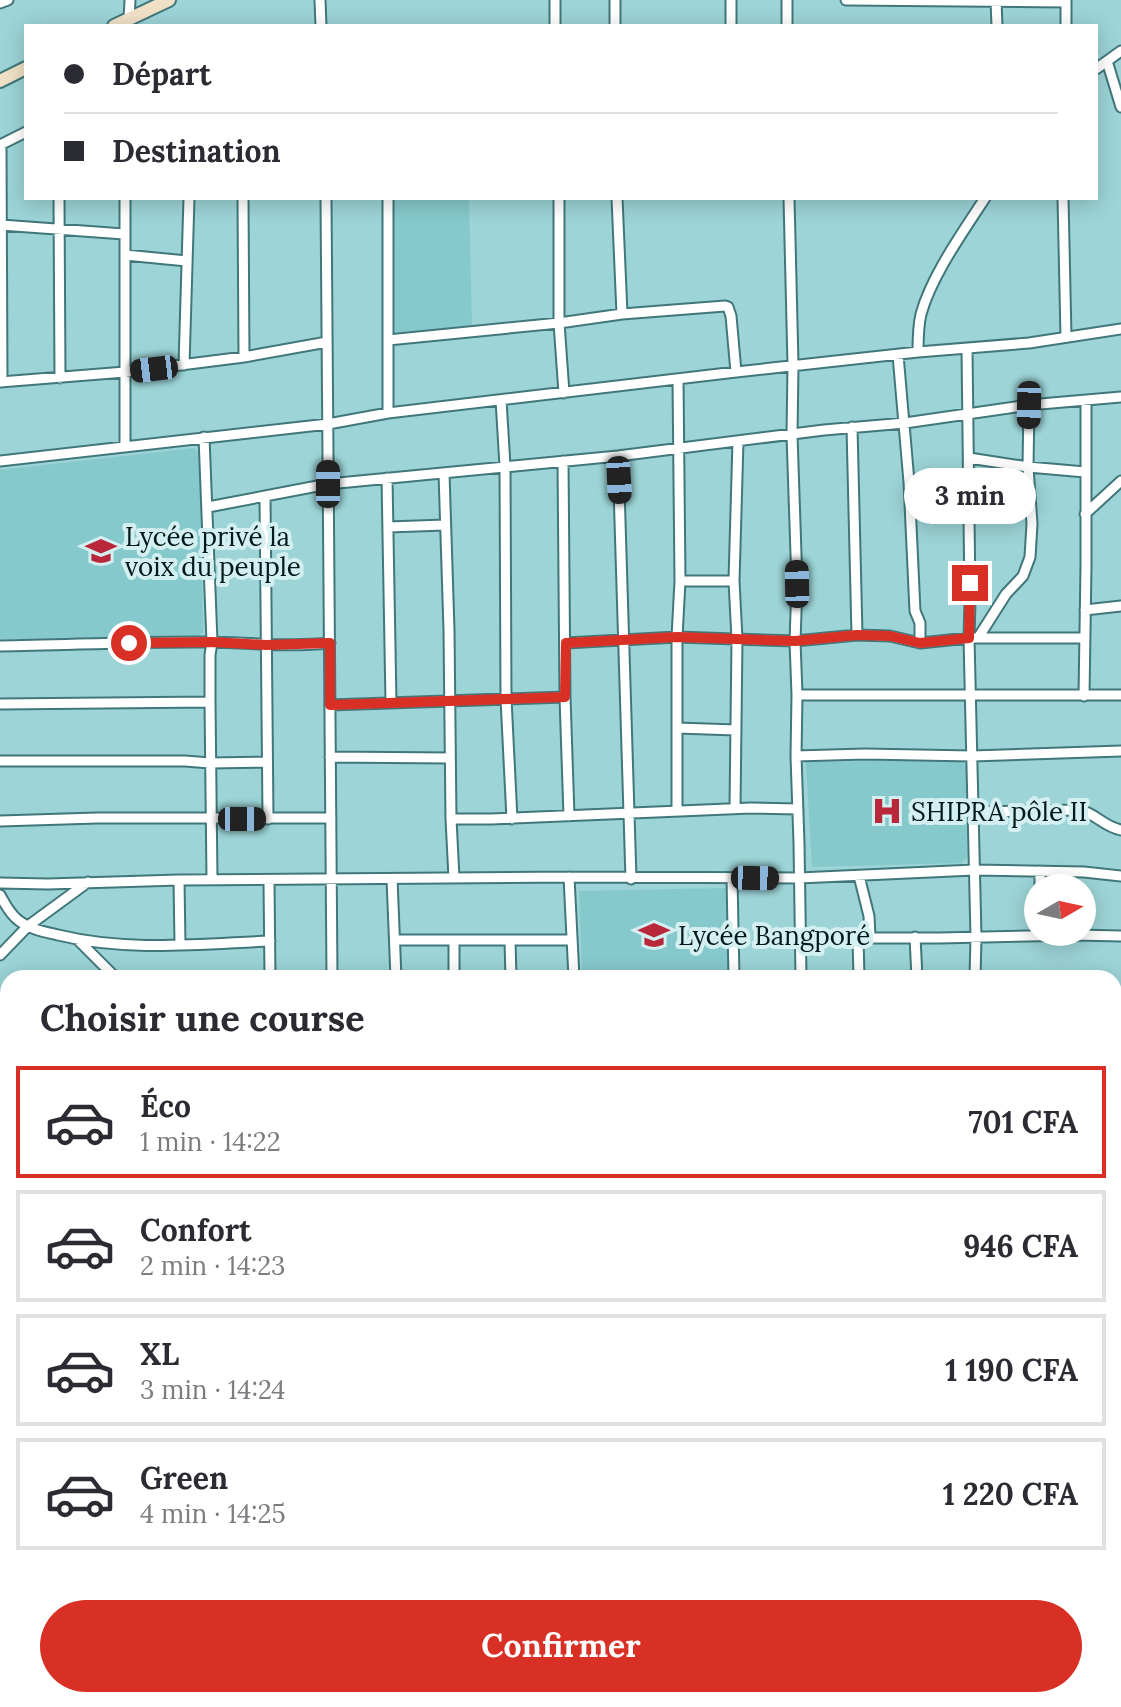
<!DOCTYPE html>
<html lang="fr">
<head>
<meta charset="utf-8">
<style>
	:root { --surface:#fff; --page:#f7f7f7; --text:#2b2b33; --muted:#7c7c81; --line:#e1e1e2; --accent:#d93025 }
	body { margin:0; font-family:Lora,serif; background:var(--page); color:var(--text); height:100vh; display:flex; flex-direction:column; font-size:30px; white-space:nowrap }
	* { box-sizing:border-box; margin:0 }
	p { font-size:26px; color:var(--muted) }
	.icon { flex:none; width:44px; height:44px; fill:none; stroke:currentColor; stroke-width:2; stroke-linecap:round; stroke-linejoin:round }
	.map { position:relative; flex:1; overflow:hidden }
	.sheet { position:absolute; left:0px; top:970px; width:1122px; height:738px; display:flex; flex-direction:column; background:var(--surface); border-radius:24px 24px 0 0; box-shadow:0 4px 20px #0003 }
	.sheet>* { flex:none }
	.banner { position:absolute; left:24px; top:24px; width:1074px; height:176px; border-radius:0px; box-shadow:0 4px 20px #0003; display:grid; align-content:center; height:176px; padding:0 40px; background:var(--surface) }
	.needle { width:52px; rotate:81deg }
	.fabs { position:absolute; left:1024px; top:874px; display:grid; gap:16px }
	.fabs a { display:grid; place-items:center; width:72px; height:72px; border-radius:50%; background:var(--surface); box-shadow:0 4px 20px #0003; font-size:40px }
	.end { position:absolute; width:36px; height:36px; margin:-18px; border:10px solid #d93025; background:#fff; box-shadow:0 0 0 4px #fff }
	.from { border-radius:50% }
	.bubble { position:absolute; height:56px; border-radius:28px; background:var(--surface); box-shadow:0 4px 20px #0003; font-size:26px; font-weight:800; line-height:56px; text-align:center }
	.car { position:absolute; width:24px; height:48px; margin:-24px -12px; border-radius:10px; box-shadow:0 0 6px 2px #0007; background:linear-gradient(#222 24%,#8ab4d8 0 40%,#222 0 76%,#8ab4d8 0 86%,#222 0) }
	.banner b { display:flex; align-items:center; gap:28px; height:76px; font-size:30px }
	.banner b+b { border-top:2px solid var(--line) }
	.banner i { width:20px; height:20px; background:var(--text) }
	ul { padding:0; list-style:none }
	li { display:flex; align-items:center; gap:24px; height:112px; margin:0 16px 12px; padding:0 24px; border:4px solid var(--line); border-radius:0px }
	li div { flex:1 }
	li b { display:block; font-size:30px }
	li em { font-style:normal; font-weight:800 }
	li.selected { border-color:var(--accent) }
	li>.icon { width:72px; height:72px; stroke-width:1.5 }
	h2 { padding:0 40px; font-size:36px; line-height:96px }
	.primary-button { display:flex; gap:16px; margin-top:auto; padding:16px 40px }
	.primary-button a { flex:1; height:92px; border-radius:48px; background:var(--accent); color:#fff; font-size:32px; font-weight:800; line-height:92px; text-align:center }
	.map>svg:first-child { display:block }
</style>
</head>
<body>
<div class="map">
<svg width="1121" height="1707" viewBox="0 0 1121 1707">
	<rect width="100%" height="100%" fill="#9cd4d7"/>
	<!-- built -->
	<path fill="#86c9cc" d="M393 198H469L472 325 398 334 395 331V256Z
		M194 448 200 453 203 632 196 638 0 639V470Z
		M960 760 966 765 967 857 962 863 812 867 806 762Z
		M728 888 729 978H582L579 891Z"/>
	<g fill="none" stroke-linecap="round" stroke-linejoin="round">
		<!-- street casing -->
		<g stroke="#41777a" stroke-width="13">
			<path id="street" d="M320 0 321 26
				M615 0V26
				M787 0V26
				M846 0 1066 2
				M996 0 997 26
				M0 3 8 0
				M129 19 130 0
				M555 26V0
				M731 26V0
				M1066 26V0
				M1107 61 1121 107
				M1096 69 1121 51
				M0 145 26 132
				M1 145 2 382
				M59 198 60 378
				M243 198 244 357
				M326 198 332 978
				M388 198V413
				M559 198V323L564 393
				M617 198 622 314
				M789 198 793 365 792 435 797 584 795 641 797 695 796 756 799 843 801 978
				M1063 198 1066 337
				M1 225 124 234
				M125 255 187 261
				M388 340 559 323 622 314 725 306 728 307 731 316 736 372
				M967 349 970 600 969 638 976 937 975 978
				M918 352C918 340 918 327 921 314 932 275 963 232 985 198
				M898 355 909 482 915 611 920 623V643
				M184 365 189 198
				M0 382 125 372 244 357 327 342
				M501 400 505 466 506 699 512 819
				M852 427 857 635
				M204 437 212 642 210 655V702L212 880
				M125 446V198
				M618 456 631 879
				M969 458 1028 467 1085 472
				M0 461 328 424 388 413 736 372 918 352 1029 343 1121 329
				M563 461 565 697 569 816
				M444 473 449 630 451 819 454 878
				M387 478 391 703
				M265 496 268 819
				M208 507 328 484 618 456 824 430 905 423 1029 405 1121 397
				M1085 514 1121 481
				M388 527 445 525
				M680 581H734L738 441
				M734 581 737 639 735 808
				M1085 610 1121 606
				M978 638 1006 594 1023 576 1030 557 1032 524 1028 467 1029 405
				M566 643 677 637 795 641 857 635 890 636 920 643 969 638H1085
				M0 646C70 645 141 641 211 642 251 643 290 647 330 643
				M797 695H1121
				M1084 696 1086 566V401
				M0 704 210 702
				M330 705 565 697
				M677 728 736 730
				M796 756 865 754 972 756 1121 751
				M330 757 450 758
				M0 761H185L210 763 267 762
				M677 811V637L680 581 678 379
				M972 812 1079 810C1096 813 1102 826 1121 830
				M451 819H491L751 808 798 809
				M0 821 97 818H331
				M1040 871V888
				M859 876 869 916 870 937
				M569 877 574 978
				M732 878 734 978
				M392 879 396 978
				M179 880 180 945
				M269 881 270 978
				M0 883 48 884 179 880 569 877 799 878 974 870 1084 872 1121 876
				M0 895C5 904 10 914 18 920 29 929 45 932 58 935 128 952 199 944 270 941
				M915 937 917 978
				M801 938H939L1075 935 1121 936
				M858 938 859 978
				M395 940H572
				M454 940V978
				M510 940 511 978
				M79 941 116 978
				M0 955 28 926 88 882
				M1114 995H1121
				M0 1051H8
				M1114 1167 1121 1174
				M0 1238 8 1253
				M0 1319 8 1290
				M0 1348H8
				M1114 1360 1121 1359
				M1114 1407 1121 1406
				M1114 1481 1121 1506
				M0 1487 8 1486
				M0 1515 8 1556
				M1114 1564 1121 1559
				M0 1628 8 1627
				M1114 1651 1121 1642
				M0 1683 8 1682
				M49 1700V1707
				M105 1700V1707
				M164 1700 165 1707
				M223 1700V1707
				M239 1700 247 1707
				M283 1700V1707
				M438 1700 446 1707
				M751 1700V1707
				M810 1700V1707
				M870 1700 871 1707
				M985 1700V1707
				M922 1701 950 1700
				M340 1707V1700
				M579 1707 580 1700
				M637 1707V1700
				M690 1707V1700
				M884 1707 922 1700"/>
		</g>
		<!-- secondary casing -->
		<g stroke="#41777a" stroke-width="16">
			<path id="secondary" d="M114 26 169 0
				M0 81 26 68"/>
		</g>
		<!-- street -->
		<use href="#street" stroke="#fff" stroke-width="9"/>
		<!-- secondary -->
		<use href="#secondary" stroke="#f0e1c6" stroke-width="12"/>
	</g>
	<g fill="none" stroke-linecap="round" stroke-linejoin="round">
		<!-- route -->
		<path stroke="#d93025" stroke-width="10" d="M129 643 212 642 266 645 330 643V705L565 697 566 643 677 637 795 641 857 635 890 636 920 643 969 638 970 583"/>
	</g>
	<!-- icons -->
	<defs>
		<g id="school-bare" transform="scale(2.4)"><path d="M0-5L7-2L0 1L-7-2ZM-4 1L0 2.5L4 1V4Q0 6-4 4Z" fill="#b8273a" stroke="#d3eff0" stroke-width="2.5" paint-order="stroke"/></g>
		<g id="hospital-bare" transform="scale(2.4)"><path d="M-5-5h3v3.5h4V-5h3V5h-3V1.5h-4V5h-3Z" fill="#b8273a" stroke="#d3eff0" stroke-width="2.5" paint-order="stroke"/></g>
	</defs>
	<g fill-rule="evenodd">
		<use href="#school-bare" x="101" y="551"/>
		<use href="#hospital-bare" x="887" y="811"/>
		<use href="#school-bare" x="654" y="935"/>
	</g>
	<g text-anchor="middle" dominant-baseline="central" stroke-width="8" stroke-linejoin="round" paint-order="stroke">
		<!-- poi labels -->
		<g font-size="26" fill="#03181a" stroke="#d3eff0" text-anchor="start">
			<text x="125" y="536">Lycée privé la<tspan x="125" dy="30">voix du peuple</tspan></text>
			<text x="911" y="811">SHIPRA pôle II</text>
			<text x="678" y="935">Lycée Bangporé</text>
		</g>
	</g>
</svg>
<div class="fabs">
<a><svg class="needle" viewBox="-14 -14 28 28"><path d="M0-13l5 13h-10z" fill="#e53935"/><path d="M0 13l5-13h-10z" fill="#7c7c81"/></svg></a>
</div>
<i class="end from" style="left:129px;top:643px"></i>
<i class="end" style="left:970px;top:583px"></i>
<div class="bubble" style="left:904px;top:468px;width:132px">3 min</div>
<i class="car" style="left:154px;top:369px;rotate:263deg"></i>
<i class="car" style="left:1029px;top:405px;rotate:181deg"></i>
<i class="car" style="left:619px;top:480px;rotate:177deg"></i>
<i class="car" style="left:328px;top:484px;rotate:0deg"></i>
<i class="car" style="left:797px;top:584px;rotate:359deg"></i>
<i class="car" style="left:242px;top:819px;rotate:90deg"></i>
<i class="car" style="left:755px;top:878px;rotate:91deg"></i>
<div class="banner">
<b><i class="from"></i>Départ</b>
<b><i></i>Destination</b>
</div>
<section class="sheet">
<h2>Choisir une course</h2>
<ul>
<li class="selected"><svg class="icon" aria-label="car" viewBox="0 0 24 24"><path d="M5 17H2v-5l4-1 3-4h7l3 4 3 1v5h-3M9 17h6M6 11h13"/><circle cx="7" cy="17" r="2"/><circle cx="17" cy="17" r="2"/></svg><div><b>Éco</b><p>1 min · 14:22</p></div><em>701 CFA</em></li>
<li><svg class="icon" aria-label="car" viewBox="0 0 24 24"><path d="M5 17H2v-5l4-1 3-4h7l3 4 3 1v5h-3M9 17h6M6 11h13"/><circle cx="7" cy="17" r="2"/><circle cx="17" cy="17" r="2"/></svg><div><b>Confort</b><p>2 min · 14:23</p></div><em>946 CFA</em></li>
<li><svg class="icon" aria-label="car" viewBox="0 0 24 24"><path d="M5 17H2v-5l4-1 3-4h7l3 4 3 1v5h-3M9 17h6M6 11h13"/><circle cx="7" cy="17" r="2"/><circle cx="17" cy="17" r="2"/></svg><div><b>XL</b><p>3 min · 14:24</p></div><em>1 190 CFA</em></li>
<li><svg class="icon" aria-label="car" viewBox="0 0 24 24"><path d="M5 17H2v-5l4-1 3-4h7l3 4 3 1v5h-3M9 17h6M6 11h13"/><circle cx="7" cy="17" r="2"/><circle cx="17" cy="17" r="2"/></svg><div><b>Green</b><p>4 min · 14:25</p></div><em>1 220 CFA</em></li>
</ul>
<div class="primary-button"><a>Confirmer</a></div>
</section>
</div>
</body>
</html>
